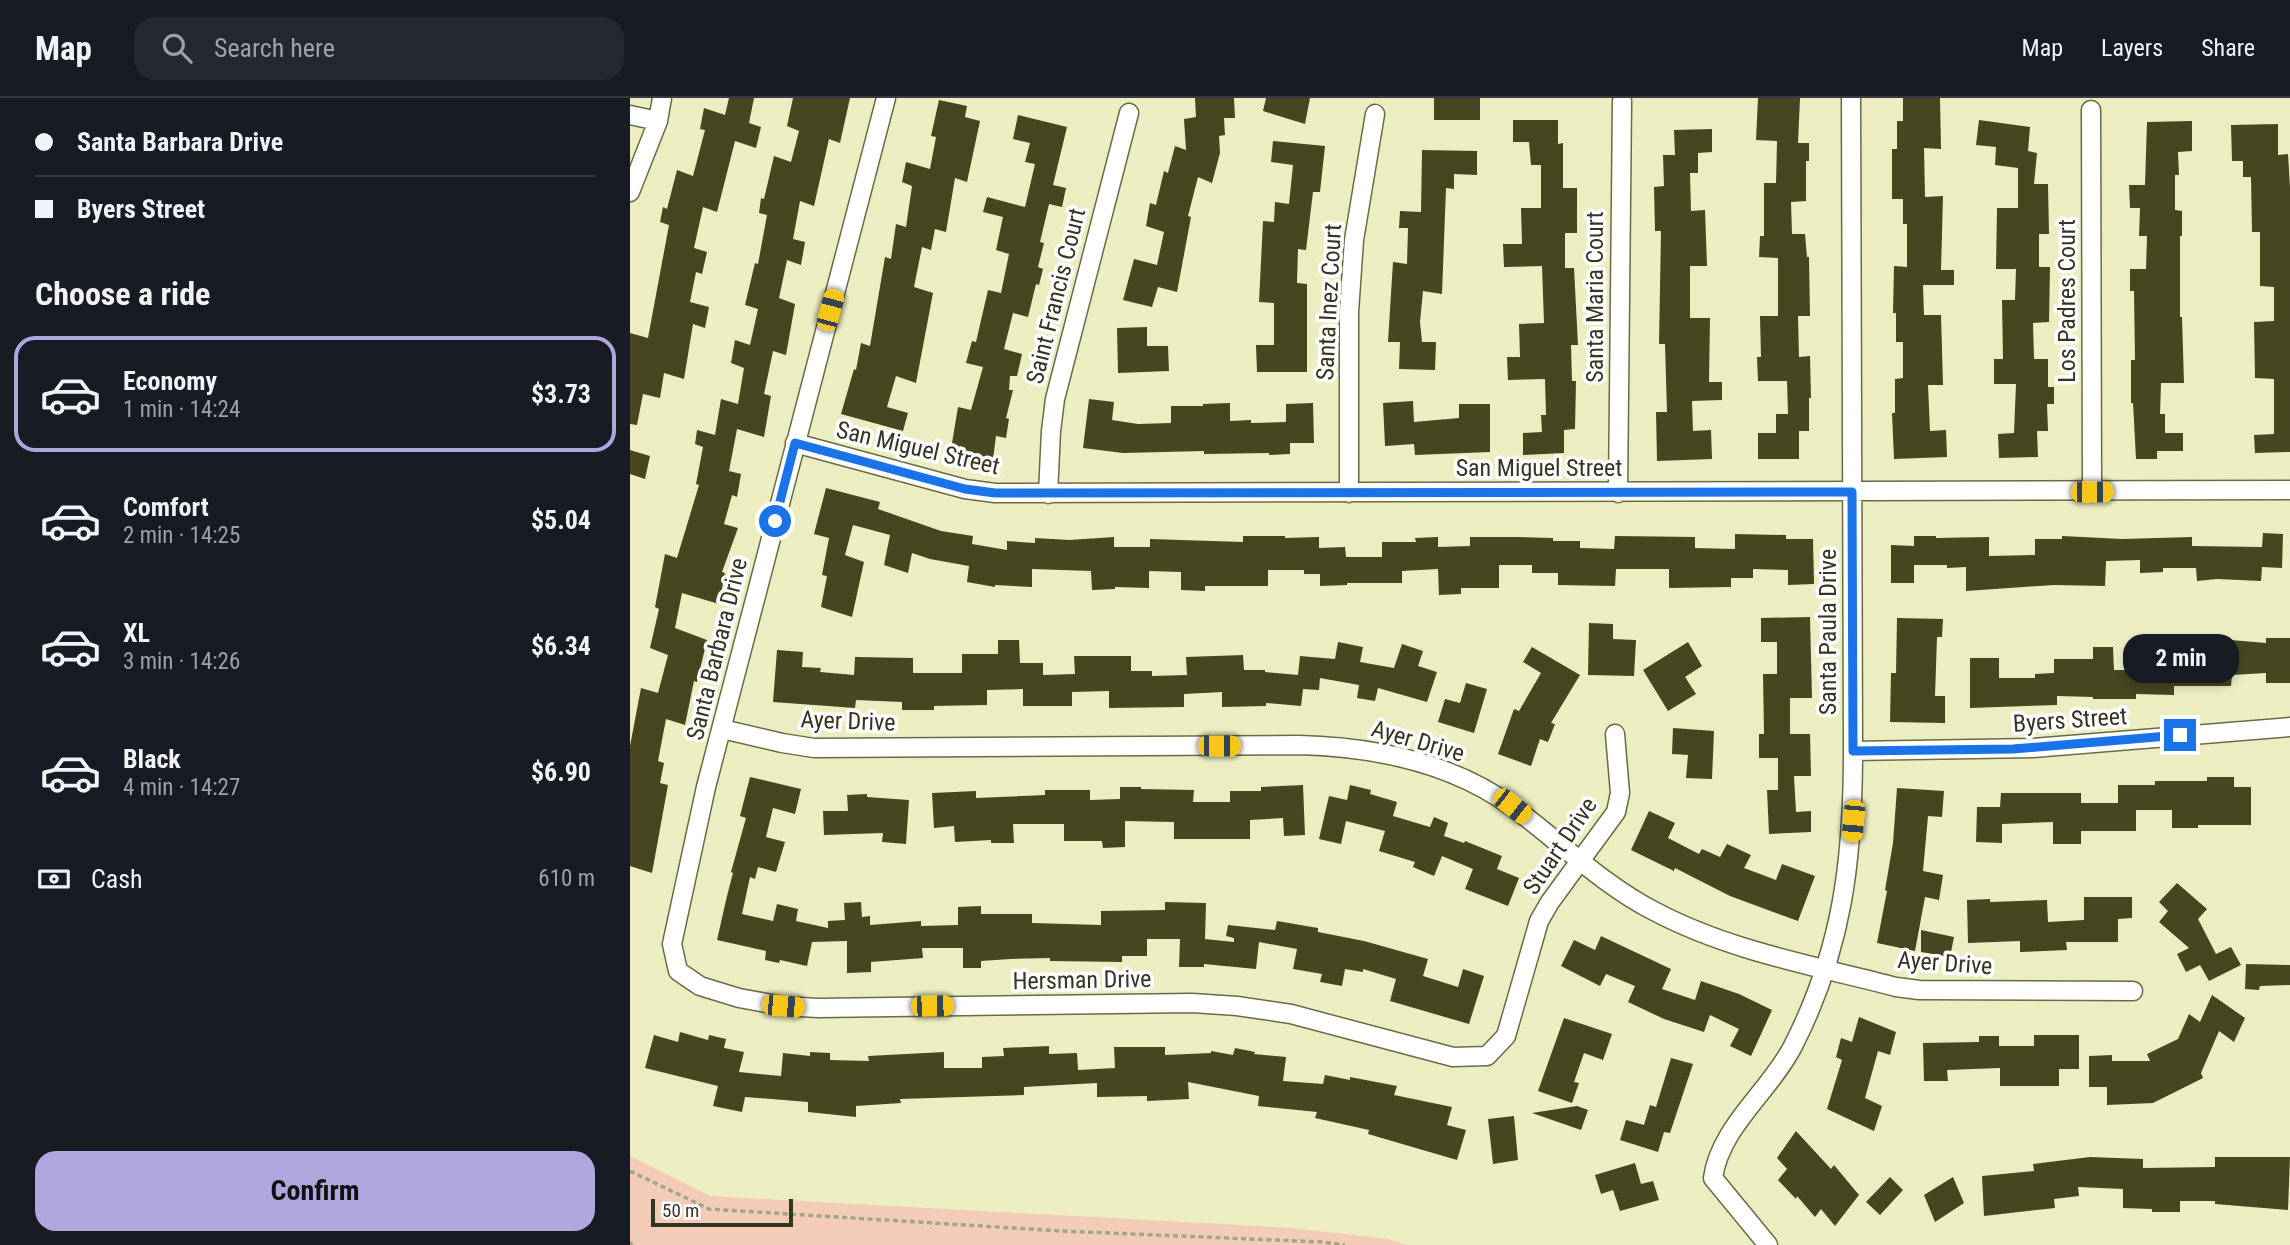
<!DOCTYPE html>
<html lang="en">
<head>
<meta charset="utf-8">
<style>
	:root { --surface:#171b24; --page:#242831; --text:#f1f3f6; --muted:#9ea1a6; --line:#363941; --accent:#b1a5dd }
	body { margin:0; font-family:"Roboto Condensed",sans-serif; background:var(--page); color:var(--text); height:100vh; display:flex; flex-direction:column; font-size:26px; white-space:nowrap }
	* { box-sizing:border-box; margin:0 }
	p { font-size:23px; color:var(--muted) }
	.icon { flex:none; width:38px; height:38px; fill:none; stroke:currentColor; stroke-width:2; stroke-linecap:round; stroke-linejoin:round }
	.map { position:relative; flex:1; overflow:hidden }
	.details { display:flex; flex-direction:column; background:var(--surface); width:630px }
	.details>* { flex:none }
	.guide { display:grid; align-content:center; height:154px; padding:0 35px; background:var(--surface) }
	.scale { position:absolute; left:21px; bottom:18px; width:142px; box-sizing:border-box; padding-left:7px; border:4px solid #353524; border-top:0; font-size:19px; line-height:24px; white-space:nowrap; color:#353524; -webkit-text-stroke:5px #fff; paint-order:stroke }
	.end { position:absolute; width:32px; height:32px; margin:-16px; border:9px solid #1a73e8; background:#fff; box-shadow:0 0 0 4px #fff }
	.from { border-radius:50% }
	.bubble { position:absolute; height:49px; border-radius:21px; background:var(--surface); box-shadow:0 4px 10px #0003; font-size:23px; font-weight:700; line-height:49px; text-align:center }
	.car { position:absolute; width:21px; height:42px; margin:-21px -10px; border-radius:9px; box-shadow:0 0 5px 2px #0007; background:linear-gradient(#f5c518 24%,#345 0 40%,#f5c518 0 76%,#345 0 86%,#f5c518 0) }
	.guide b { display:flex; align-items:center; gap:24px; height:66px; font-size:26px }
	.guide b+b { border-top:2px solid var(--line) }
	.guide i { width:18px; height:18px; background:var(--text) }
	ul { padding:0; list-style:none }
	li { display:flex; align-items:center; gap:21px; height:116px; margin:0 14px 10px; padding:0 21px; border:4px solid transparent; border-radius:21px }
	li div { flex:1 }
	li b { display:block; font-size:26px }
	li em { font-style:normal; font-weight:700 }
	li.on { border-color:var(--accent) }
	li>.icon { width:63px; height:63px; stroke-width:1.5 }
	h2 { padding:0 35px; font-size:32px; line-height:84px }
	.pay { display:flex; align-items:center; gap:18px; height:77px; padding:0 35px; font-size:26px }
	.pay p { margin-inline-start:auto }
	.action { display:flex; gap:14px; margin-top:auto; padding:14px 35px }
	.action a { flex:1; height:80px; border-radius:21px; background:var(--accent); color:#111; font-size:28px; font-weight:700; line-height:80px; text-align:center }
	header { display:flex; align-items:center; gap:42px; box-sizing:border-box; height:98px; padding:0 35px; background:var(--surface); border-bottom:2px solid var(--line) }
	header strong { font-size:33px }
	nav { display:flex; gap:38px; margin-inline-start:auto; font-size:24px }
	.search { width:490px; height:63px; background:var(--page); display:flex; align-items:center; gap:18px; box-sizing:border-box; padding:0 24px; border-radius:21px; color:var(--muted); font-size:26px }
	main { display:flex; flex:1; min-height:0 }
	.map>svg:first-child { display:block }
</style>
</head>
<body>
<header>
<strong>Map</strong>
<div class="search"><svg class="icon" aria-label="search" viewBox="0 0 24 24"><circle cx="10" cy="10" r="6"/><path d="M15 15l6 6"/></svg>Search here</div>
<nav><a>Map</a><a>Layers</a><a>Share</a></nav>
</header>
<main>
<section class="details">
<div class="guide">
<b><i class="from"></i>Santa Barbara Drive</b>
<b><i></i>Byers Street</b>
</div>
<h2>Choose a ride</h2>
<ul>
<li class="on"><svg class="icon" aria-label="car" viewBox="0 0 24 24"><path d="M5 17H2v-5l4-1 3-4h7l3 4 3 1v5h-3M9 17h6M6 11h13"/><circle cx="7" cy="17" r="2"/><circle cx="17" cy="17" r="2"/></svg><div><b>Economy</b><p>1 min · 14:24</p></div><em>$3.73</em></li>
<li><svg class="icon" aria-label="car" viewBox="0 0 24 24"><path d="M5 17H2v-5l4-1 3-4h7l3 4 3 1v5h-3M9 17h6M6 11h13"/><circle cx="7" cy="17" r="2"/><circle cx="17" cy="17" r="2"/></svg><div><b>Comfort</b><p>2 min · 14:25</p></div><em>$5.04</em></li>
<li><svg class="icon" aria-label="car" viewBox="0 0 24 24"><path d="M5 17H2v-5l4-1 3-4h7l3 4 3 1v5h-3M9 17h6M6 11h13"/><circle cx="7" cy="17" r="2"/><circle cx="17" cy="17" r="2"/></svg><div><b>XL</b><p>3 min · 14:26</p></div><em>$6.34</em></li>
<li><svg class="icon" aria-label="car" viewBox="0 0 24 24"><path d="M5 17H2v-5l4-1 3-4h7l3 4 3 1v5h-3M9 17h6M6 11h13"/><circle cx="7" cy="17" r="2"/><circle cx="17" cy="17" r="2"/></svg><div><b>Black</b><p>4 min · 14:27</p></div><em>$6.90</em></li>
</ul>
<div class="pay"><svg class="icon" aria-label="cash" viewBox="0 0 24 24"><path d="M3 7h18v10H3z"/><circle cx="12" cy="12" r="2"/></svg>Cash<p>610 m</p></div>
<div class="action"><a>Confirm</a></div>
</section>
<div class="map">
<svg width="1660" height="1147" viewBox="0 0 1660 1147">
	<rect width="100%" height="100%" fill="#eceec2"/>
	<!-- green -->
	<path fill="#f3ccb8" d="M0 1058 80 1098 663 1130 759 1141 777 1147H0Z"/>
	<!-- building -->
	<path fill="#464621" d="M99 0H124L119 25 131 29 126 50 105 43 87 114 73 109 64 150 77 154 72 176 66 174 60 204 79 209 75 230 63 226 54 281 34 275 30 300 13 296 7 327 0 326V235L18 240 39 127 30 124 33 109 37 111 47 72 63 78 75 32 70 31 74 10 95 17Z
		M163 0H220L210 45 199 41 184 108 170 103 163 141 175 144 171 167 157 162 149 200 165 206 156 257 143 253 134 296 141 298 134 339 107 331 99 373 111 376 107 399 102 397 94 426 108 430 92 474 95 475 89 506 52 495 45 530 77 542 67 584 64 583 55 627 36 621 28 663 34 665 30 685 38 687 22 775 0 768V648L11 590 28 595 38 557 20 550 29 511 25 509 35 456 47 460 69 387 66 386 73 349 65 346 67 332 85 337 91 301 108 306 114 270 101 265 105 242 120 247 128 211 115 207 125 165 128 166 137 117 129 115 131 100 134 101 144 58 161 64 169 33 157 28Z
		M565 0H604L605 20H594L595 37 589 38 590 55 582 85 568 79 558 118 561 119 547 194 528 189 522 209 493 202 504 161 527 167 534 134 516 128 520 105 526 107 534 73 538 75 545 48 556 52 554 21 566 19Z
		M636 0H680L675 26 633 13Z
		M804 0H850V22H804Z
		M1128 0H1170L1168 45H1179V63H1176V103L1161 104 1162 136H1175L1177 159H1179L1180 218H1168L1169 259 1180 258 1181 300H1179V333H1169V361H1128V335H1146V316H1158L1157 283H1128L1127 259H1131L1130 218H1148V160L1129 159 1130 138H1134V85H1146L1147 43 1126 42Z
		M1273 0H1310L1311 51 1294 50 1295 99 1313 98 1311 172H1324V187H1293L1294 217H1311L1313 287H1298L1300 333 1316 332 1317 359 1264 361 1262 315H1265V281L1273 280V244H1266V215H1263L1264 168 1277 169V126H1273V101H1262V51H1267V23H1273Z
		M309 2 337 8 335 19 350 23 337 84 325 80 316 134 305 131 301 152 292 149 284 189 303 195 286 285 266 278 257 309 278 315 273 333 211 316 224 271 226 272 231 245 240 248 255 159 261 161 266 126 276 129 282 88 272 84 276 64 300 71 306 39 301 38Z
		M388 17 437 29 423 87 436 90 432 109 419 106 410 144 414 145 408 169 413 171 409 187 406 186 398 219 383 215 374 251 392 256 387 278H380L379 292H383L376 320 379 321 376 340 366 338 363 361 321 351 328 309 341 312 353 269 336 265 342 243 346 244 358 192 371 195 379 156 366 152 373 119 353 114 357 99 395 109 405 66 395 64 400 45 383 41Z
		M883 22H928V46L933 45V90H947V135H935V170H944L948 247H941L942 283H946L945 331 934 332V355L893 357V335L912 334 911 317H916L915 281 878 282 877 259H890L889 226 914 225 912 168 874 169 873 146H892L891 110H911V67H901L899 44H883Z
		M1349 22 1400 29 1398 53 1407 55 1404 86H1418L1419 136H1409V169H1420L1419 224 1403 225 1404 261H1418V289H1424V306H1417L1418 333H1407L1408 359 1369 360 1368 336 1384 335 1386 286H1364V261H1373L1372 202H1385L1386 171H1366L1367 110H1388V70L1365 67 1366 49 1346 47Z
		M1562 23V53L1548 54 1549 77H1545V112L1552 113V138H1550V219H1552L1554 285H1531L1530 316H1535V335H1553V353H1527V361H1506L1503 305H1501V262H1505L1504 193H1500V171H1516L1517 138H1509L1510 110H1500L1499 87H1515L1517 24Z
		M1648 26V57L1658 56 1660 89V354L1625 355 1624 337 1644 336V281L1625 280 1624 224 1644 223V189L1630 188V134H1622L1621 79H1613V63H1602L1601 27Z
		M1082 31V54L1068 55V75H1060L1061 113 1075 112 1077 168H1060V220H1080L1079 284H1092V302L1062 303 1063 333 1081 332 1082 361 1027 363 1026 314H1037L1035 246H1029L1031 133H1025L1024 89 1034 88 1033 57H1045L1044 32Z
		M643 43 695 48 690 94H683L676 152 668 151 667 185 677 186V274H627L626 247H644V205L629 204 633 123 644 124 645 104 659 106 663 67 641 64Z
		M792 52 847 53V77L824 76V91L816 90 812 196 793 193 790 224 792 244H806L805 272 769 271 770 244H758L763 164 777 166 778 130H769L770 113 791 114Z
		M517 229V248H538L539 273 488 275 487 230Z
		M459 301 484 304 482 322 508 326 541 325V308H573V306L600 305V323L621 322V325L656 324V306L683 305 684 345H660V356L639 357V355L574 356V353L493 355 453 350Z
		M783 303 784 324 829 320V306H860V354L785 357 784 346 755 348 753 305Z
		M0 352 20 358 15 381 0 376Z
		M196 390 250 404 248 411 311 433 343 438 342 446 377 452V443L405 445V440L439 442 484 439V449H520V441L613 444V438H655V440L689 439V450L715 449 716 459H752V444H786L785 440 808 439V449L840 448V439H888L923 440V443H950V450L984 451 985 438 1065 439V450L1105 451V436L1156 437V441H1183L1184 486 1158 487V472L1123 471V480H1101V489L1039 490V471H986L985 488 928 487V475H902V467H869V490H831V496L809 497 808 471 772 473V485H717V487L690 488V476H674V472H638V488H575V493L551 492V474L519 473V490L485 489V491L462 492 461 473 402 471V489L365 487V489L337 484 339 468 300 461 282 455 278 475 254 467 260 437 223 427 215 457 234 464 222 519 191 509 197 478 192 477 199 440 184 436Z
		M1633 435 1653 436 1652 470 1632 469 1631 483 1587 481 1567 483 1566 470H1533V474L1510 475V462L1476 463 1475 488 1424 487 1336 493V469L1317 470V467H1284V485H1261V447L1284 448V438H1306V440L1359 439V458L1405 457V441H1432V438L1492 441 1562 439V448L1632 449Z
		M1180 519 1182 600H1160V636H1180L1181 678H1164L1166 714 1181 713V734L1139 736 1137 692H1148V660H1129V636H1134L1133 576H1147V544H1131V520Z
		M1267 520 1313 521 1312 539H1307L1305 598H1315V625L1260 624 1261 575H1266Z
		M959 525 983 526V541L1006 542 1004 578 958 577Z
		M1636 540H1660V585H1636V575L1602 577 1601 588H1544V597L1506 596V601H1463V599L1427 598V607L1340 610V560H1369V580H1405V576L1424 575V561H1463V549H1483L1484 572H1521L1522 567H1545L1546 550H1570V558L1600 559 1601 542 1636 545Z
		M368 542H389L390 565H413V577L445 576 444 558H501V573H522V578L557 577 556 559 613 557 614 572H635V574L668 577 670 558 705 561 708 544 733 549 730 564 764 570 772 546 793 553 788 568 807 574 797 604 748 590 745 603 727 600 729 587 690 580 689 592 673 591 671 608 636 605V608L592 609V594L554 596V609L479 610V593L442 594V608H393V591L357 592V607L304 608V612H272V604L226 602 225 610 143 604 147 552 173 554 172 569 191 570 190 574 224 577 225 559 283 560V575H332V556H368Z
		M1058 544 1072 568 1055 579 1066 596 1038 613 1013 572Z
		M902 549 950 577 921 625 925 626 918 644 910 641 901 668 868 656 884 611 889 613 911 575 893 564Z
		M836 585 857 591 844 635 808 624 815 601 830 605Z
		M1043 630 1084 633 1082 681 1056 680 1058 657 1042 656Z
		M120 679 171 691 165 716 143 710 136 739 155 744 146 774 128 769 125 781 120 779 112 816 143 823 147 806 168 811 166 823 198 830V823L215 822 214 805 231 804 232 819 240 818V827L291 823V828L328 827V809L351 808V816H402V825L471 827V813L535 812V804L576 805 575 841 604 844V840L596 838 598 827 645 832 647 823 688 830V834L734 843 798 861 793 878 828 889 833 871 854 878 839 926 760 903 766 881 733 871V874L715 871 712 888 690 884 692 876 663 871 667 851 629 844 626 871 574 866V869H549L550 841H517V858H492V864L420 863V860L380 861 351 863V870H333V850H292L293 860 241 864V874L217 875V843L182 844 177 868 150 862 149 865 135 862 136 853 87 842 97 798H100H97L103 775 101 774 116 720 110 718Z
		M1577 679H1604V689H1621V727H1568V730H1542V712H1506V733H1451V746H1423V724L1372 726V745L1346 744 1347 709H1370L1371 695H1451V705H1488V687H1525V683H1577Z
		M673 687 675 737 654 738 653 720 620 722V741H544V724L495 723V749L473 750 472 743H434V726H383L384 745H361V742L325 744 324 728 304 730 302 695 346 693V700L415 697V692H460V702L490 701V689H511V691L564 692 563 704H600V693H631V689Z
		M720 687 741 692 740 696 767 704 763 718 800 729 804 719 818 725 814 738 834 745 835 743 872 758 867 771 889 780 878 808 835 791 843 771 812 758 804 778 783 769 785 764 749 753 755 733 716 723 711 746 689 741 699 698 717 702Z
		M1267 690 1314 693 1312 719 1298 718 1293 773 1313 777 1309 802 1295 799 1285 853 1247 845 1257 793 1255 792 1263 745Z
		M237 696V699L279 702 276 746 252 744 253 735 194 737 193 713H218L217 697Z
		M1019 713 1045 725 1038 740 1069 756 1072 751 1090 759 1097 746 1121 757 1114 770 1146 782 1152 766 1185 778 1168 823 1100 798 1045 770 1044 773 1001 752Z
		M1547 785 1577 811 1568 821 1586 856 1601 849 1611 867 1579 883 1570 867 1556 874 1547 856 1559 850 1529 824 1538 813 1529 804Z
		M1454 799H1502V820L1488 821V844H1436L1437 852 1390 854V843L1338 845 1337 802 1360 801V804L1417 802 1418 824 1454 822Z
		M1291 832 1324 839 1320 859 1291 854Z
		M971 838 1041 871 1032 891 1065 902 1071 883 1109 896 1142 912 1121 958 1100 948 1109 931 1080 917 1074 934 1034 921 998 904 1005 888 976 876 970 888 931 868 944 842 965 852Z
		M1616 866 1660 867V887L1630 888 1629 892 1615 891Z
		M1582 897 1615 920 1604 944 1589 933 1571 975 1573 980 1523 1005 1477 1007V989H1459V958L1482 957V963H1520L1517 956 1548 941 1559 916 1570 924Z
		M1229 919 1266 934 1260 957 1248 953 1235 1000 1252 1008 1244 1033 1197 1011 1212 962 1206 959 1211 940 1222 944Z
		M934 920 982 936 973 962 954 955 944 984 949 985 942 1005 908 993Z
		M50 934 78 942 79 937 96 941 94 950 114 954 109 974 151 978 153 955 180 958V954L200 955V962L239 963 238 958 314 954V970H352V959L374 958 373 950 419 948V956L447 955 448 972 485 970 484 949H535V957L581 955V953L603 957 605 950 625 954 624 956 656 959 653 983 693 986 695 977 720 982V979L767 988 764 997 822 1009 817 1027 836 1032 827 1062 738 1036 739 1032 685 1020 687 1014 628 1008 629 998 558 984 559 1001 517 1003V998L467 999V985L394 989V997L270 1001 271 1005 226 1008V1019L178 1014V1004L115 999 112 1014 83 1008 88 988 15 970 24 937 48 944Z
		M1404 937H1449V971H1429V988H1370V970L1317 972 1318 983H1294L1293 945 1349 944V938H1369V948H1404Z
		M1041 960 1063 966 1040 1035 1034 1034 1028 1054 990 1042 996 1022 1014 1027 1020 1007 1026 1009Z
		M947 1008 958 1012 951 1032 902 1015Z
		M884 1018 888 1062 863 1066 858 1021Z
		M1166 1033 1201 1071 1204 1067 1229 1097 1205 1128 1191 1111 1185 1119 1167 1098 1166 1101 1148 1082 1157 1071 1147 1060Z
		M1460 1059 1513 1061V1070L1585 1069V1059H1660L1658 1112 1585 1106V1103H1550V1114H1522V1111L1493 1110V1091L1448 1089 1449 1098 1424 1101 1425 1110 1354 1118 1352 1078 1404 1073 1403 1066Z
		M1005 1065 1011 1086 1023 1083 1029 1102 990 1113 983 1092 971 1096 965 1077Z
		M1260 1079 1273 1092 1250 1117 1236 1104Z
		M1323 1079 1334 1105 1305 1124 1294 1097Z"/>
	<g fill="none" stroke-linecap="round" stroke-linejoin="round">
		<!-- minor casing -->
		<g stroke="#6a6b45" stroke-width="21">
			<path id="minor" d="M256 0 76 689 42 846 48 873 70 888 109 900 153 908 188 910 562 905 607 908 661 916 823 959 857 958 876 938 909 823 920 804 986 714 990 695 985 636
				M1461 12 1462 394
				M0 17 28 23
				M0 94 28 23 32 0
				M165 345 335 391 365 395 1660 392
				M719 395V214L724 142 745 16
				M988 395 992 3
				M418 396 421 333 425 301 499 15
				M92 631 152 645 184 650 669 647C745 649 822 664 884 710 930 744 973 787 1024 813 1099 853 1186 868 1266 889L1289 892 1503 893
				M1223 653 1403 650 1660 629
				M1138 1147 1083 1080C1090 1029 1140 993 1163 948 1213 850 1223 761 1223 653L1221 0"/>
		</g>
		<!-- path -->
		<path stroke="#a4a584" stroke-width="3.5" stroke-dasharray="5 3.5" stroke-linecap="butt" d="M0 1073 79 1111 431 1133 692 1144 715 1147
			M0 1144 2 1147"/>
		<!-- minor -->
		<use href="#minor" stroke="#fff" stroke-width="18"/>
	</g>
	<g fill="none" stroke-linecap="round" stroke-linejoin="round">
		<!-- route -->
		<path stroke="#1a73e8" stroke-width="9" d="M145 423 165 345 335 391 365 395 1222 394 1223 653 1383 651 1550 637"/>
	</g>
	<g text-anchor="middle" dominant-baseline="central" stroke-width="7" stroke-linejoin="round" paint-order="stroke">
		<!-- street labels -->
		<g font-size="24" fill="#353524" stroke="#fff">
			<text transform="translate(426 198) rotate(-76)">Saint Francis Court</text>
			<text transform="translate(965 199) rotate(-90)">Santa Maria Court</text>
			<text transform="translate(1437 203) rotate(-90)">Los Padres Court</text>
			<text transform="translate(699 204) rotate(-87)">Santa Inez Court</text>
			<text transform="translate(288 350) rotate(13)">San Miguel Street</text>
			<text x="909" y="370">San Miguel Street</text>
			<text transform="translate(1198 534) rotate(-90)">Santa Paula Drive</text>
			<text transform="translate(87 551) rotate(-76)">Santa Barbara Drive</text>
			<text transform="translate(1440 622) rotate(-4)">Byers Street</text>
			<text transform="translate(218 623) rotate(2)">Ayer Drive</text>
			<text transform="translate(788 643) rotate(16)">Ayer Drive</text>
			<text transform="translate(930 748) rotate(-56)">Stuart Drive</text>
			<text transform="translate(1315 865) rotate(4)">Ayer Drive</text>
			<text transform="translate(452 882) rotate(-1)">Hersman Drive</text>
		</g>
	</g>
</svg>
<div class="scale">50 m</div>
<i class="end from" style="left:145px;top:423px"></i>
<i class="end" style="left:1550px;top:637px"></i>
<div class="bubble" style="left:1493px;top:536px;width:116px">2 min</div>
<i class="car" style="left:200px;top:212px;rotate:15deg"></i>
<i class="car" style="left:1462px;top:394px;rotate:90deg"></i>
<i class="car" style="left:589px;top:648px;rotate:90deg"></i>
<i class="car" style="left:882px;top:708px;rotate:128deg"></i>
<i class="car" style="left:1223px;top:723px;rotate:185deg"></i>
<i class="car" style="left:153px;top:908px;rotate:95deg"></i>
<i class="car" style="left:302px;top:908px;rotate:89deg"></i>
</div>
</main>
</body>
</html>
